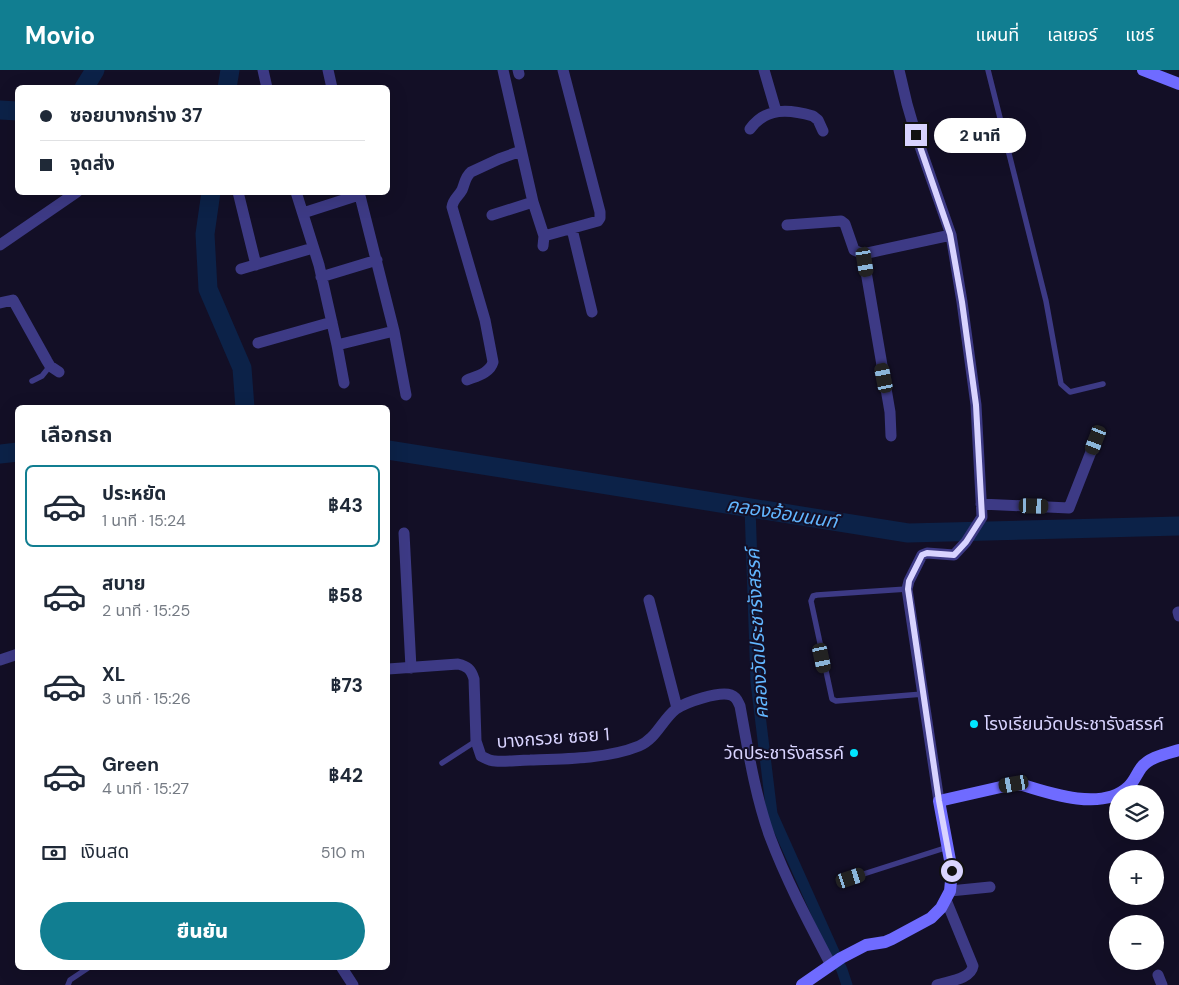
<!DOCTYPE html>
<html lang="th">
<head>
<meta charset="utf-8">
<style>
	:root { --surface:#fff; --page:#f2f2f3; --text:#1f2937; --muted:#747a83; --line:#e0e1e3; --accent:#117e91 }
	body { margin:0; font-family:"DM Sans","Noto Sans Thai",sans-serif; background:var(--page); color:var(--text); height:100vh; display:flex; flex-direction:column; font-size:19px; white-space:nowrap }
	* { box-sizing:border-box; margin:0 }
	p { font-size:16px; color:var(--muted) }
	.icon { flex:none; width:28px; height:28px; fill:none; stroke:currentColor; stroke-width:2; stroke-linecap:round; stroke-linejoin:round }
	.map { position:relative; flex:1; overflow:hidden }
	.panel { position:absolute; left:15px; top:335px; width:375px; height:565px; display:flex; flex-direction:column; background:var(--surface); border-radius:8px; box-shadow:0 5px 20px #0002 }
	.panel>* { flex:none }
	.guide { position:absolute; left:15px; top:15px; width:375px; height:110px; border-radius:8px; box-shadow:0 5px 20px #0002; display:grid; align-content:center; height:110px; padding:0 25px; background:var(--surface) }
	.fabs { position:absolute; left:1109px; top:715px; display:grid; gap:10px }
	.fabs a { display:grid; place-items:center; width:55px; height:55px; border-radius:50%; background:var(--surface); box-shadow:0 5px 20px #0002; font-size:25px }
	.end { position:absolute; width:22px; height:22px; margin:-11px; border:6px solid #d9d4ff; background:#111; box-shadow:0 0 0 2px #111 }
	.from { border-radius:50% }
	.bubble { position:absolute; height:35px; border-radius:18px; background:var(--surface); box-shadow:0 5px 20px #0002; font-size:16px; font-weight:800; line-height:35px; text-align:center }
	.car { position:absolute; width:15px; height:30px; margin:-15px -8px; border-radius:6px; box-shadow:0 0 4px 1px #0007; background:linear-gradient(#222 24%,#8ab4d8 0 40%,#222 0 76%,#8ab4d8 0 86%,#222 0) }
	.guide b { display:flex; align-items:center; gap:18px; height:48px; font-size:19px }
	.guide b+b { border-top:1px solid var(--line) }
	.guide i { width:12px; height:12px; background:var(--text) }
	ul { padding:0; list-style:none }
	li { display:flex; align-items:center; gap:15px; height:82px; margin:0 10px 8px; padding:0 15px; border:2px solid transparent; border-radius:8px }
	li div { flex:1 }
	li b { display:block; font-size:19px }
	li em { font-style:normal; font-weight:800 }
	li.on { border-color:var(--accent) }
	li>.icon { width:45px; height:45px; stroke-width:1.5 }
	h2 { padding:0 25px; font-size:22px; line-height:60px }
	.pay { display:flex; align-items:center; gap:12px; height:55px; padding:0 25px; font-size:19px }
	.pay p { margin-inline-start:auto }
	.primary-button { display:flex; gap:10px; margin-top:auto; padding:10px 25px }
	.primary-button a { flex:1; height:58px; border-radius:30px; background:var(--accent); color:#fff; font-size:20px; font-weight:800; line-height:58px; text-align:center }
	header { display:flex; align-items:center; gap:30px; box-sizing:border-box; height:70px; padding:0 25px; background:var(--accent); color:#fff }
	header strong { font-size:24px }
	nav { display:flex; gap:28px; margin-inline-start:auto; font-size:18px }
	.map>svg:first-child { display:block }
</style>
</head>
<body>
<header>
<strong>Movio</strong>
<nav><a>แผนที่</a><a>เลเยอร์</a><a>แชร์</a></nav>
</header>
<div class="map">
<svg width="1179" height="915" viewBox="0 0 1179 915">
	<rect width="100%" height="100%" fill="#130f26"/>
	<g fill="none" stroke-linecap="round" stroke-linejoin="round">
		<!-- canal -->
		<path stroke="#0c2248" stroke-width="11" d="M750 437 756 612 772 744 842 900 847 915"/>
		<!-- river -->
		<path stroke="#0c2248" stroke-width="19" d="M84 18 95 0
			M227 18 230 0
			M0 40 18 41
			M211 122 205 164 208 219 242 298 245 338
			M388 380 908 463 1179 456
			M0 384 18 382"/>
		<!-- lane -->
		<path stroke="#3d3a85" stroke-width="5.5" d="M988 0 1046 231 1061 314 1070 322 1103 314
			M32 311 42 306 50 296
			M907 519 817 525 813 526 811 531 832 629 836 631 923 624
			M442 693 476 671
			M851 808 948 777
			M68 915 70 910 88 898"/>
		<!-- street -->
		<path stroke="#3d3a85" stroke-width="11" d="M263 0 267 18
			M328 0 332 18
			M503 0 533 132 544 166 543 176
			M518 0 519 4
			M764 0 776 41
			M899 0 907 34 916 65 951 165 962 232 976 335 982 447 966 472 954 485 927 483 922 485 909 511 907 519 939 731
			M750 59C766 37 789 39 813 46L818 50 823 61
			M238 122 256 195
			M296 122 319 195 337 275 344 313
			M359 122 394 261 406 325
			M303 143 359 125
			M492 145 533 132
			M787 155 841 151 845 154 854 180 863 184 951 165
			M572 159 592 242
			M544 166 598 151 600 148V142L563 0
			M0 175 77 122
			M863 184 890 342 891 366
			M241 199 313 178
			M321 207 377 190
			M0 233 13 230 47 291 50 296 59 302
			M258 273 332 252
			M337 275 394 261
			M467 310C477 306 490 303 493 292L485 250 452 137C453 129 458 127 462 120 465 113 465 107 471 102L499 89 521 81
			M981 434 1069 438 1096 369
			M404 463 411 598
			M649 530 677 638
			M1178 542 1179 546
			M0 590 18 584
			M388 599 458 594C467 596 471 599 474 609L476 671 481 686C485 688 490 691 495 691 506 692 518 690 530 690 564 689 607 689 639 676 656 669 662 650 676 639 686 632 719 621 731 625 737 627 738 632 740 636 748 680 755 725 770 767 787 812 809 853 831 895
			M950 821 990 817
			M342 898 353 915
			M1158 905 1162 915
			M937 915C949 911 971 909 973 896L946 830"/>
		<!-- secondary -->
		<path stroke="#6f6bff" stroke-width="12" d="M1143 0 1179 14
			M802 915 841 888 866 875 885 872 892 869 931 848 941 838 950 821 952 801 939 731 1014 714 1023 715C1051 724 1103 741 1128 717 1134 712 1136 705 1141 698 1149 687 1166 684 1179 680"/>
	</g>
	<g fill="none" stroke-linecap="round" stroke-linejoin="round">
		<!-- route -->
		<path stroke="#d9d4ff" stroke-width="6" d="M916 65 950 164 962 232 976 335 982 447 966 472 954 485 927 483 922 485 909 511 908 519 939 731 952 801"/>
	</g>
	<!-- markers -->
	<g fill="#00e5ff" stroke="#130f26" stroke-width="2">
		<circle cx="974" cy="654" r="5"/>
		<circle cx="854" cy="683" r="5"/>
	</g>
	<g text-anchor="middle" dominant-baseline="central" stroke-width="4" stroke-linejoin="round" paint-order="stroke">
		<!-- poi labels -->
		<g font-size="18" fill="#d9d4ff" stroke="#130f26" text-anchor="start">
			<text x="984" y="654">โรงเรียนวัดประชารังสรรค์</text>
			<text x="844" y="683" text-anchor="end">วัดประชารังสรรค์</text>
		</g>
		<!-- street labels -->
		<g font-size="18" fill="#d9d4ff" stroke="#130f26">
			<text transform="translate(553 668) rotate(-4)">บางกรวย ซอย 1</text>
		</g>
		<!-- water labels -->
		<g font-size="19" font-style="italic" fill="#62b6ff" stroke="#130f26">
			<text transform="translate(782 443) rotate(9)">คลองอ้อมนนท์</text>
			<text transform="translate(757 564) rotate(-93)">คลองวัดประชารังสรรค์</text>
		</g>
	</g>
</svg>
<div class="fabs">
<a><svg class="icon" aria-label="layers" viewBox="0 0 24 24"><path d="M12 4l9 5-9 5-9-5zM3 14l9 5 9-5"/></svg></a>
<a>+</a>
<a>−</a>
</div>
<i class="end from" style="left:952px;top:801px"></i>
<i class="end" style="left:916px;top:65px"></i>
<div class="bubble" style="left:934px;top:48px;width:92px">2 นาที</div>
<i class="car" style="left:865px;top:192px;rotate:171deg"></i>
<i class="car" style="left:884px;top:308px;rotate:349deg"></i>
<i class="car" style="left:1096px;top:370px;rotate:201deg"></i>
<i class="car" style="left:1034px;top:436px;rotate:92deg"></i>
<i class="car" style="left:822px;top:588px;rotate:168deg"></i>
<i class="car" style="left:1014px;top:714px;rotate:260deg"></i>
<i class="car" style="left:851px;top:808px;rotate:72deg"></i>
<div class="guide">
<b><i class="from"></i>ซอยบางกร่าง 37</b>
<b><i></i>จุดส่ง</b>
</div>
<section class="panel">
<h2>เลือกรถ</h2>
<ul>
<li class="on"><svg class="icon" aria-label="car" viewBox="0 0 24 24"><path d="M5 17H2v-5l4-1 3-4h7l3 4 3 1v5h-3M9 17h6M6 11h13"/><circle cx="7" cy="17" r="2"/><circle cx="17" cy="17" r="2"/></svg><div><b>ประหยัด</b><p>1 นาที · 15:24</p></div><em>฿43</em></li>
<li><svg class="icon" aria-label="car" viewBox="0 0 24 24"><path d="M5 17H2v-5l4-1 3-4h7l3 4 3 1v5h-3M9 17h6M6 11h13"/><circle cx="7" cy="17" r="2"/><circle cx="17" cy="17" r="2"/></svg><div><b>สบาย</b><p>2 นาที · 15:25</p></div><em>฿58</em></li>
<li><svg class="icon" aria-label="car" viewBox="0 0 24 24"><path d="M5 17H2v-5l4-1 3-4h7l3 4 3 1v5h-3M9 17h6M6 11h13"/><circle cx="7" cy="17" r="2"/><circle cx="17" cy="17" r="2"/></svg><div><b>XL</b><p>3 นาที · 15:26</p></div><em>฿73</em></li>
<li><svg class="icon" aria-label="car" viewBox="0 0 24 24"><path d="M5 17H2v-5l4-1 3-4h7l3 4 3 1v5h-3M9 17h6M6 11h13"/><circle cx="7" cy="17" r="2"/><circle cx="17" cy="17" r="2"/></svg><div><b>Green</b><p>4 นาที · 15:27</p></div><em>฿42</em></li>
</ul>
<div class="pay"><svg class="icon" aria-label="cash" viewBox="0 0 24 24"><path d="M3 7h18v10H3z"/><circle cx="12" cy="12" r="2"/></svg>เงินสด<p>510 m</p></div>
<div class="primary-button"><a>ยืนยัน</a></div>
</section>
</div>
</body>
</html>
